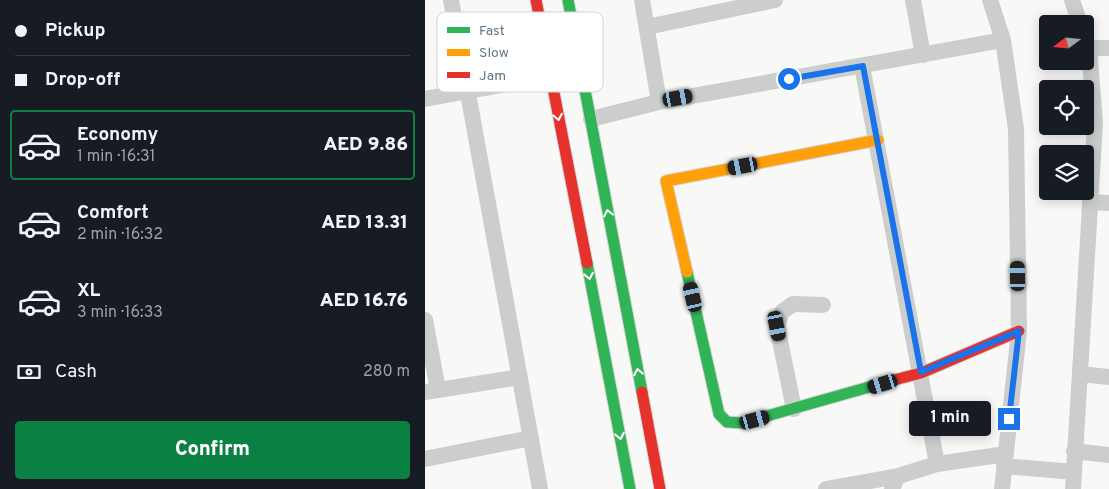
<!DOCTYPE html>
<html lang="en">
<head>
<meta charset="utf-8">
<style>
	:root { --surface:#171b24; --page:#242831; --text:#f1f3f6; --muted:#9ea1a6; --line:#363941; --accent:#0b8043 }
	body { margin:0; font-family:Overpass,sans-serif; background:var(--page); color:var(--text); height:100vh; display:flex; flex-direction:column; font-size:19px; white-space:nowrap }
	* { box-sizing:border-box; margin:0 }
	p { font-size:16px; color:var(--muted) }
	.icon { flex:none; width:28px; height:28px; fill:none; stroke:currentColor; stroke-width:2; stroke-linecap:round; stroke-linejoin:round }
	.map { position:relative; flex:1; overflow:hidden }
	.drawer { display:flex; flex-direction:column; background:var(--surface); width:425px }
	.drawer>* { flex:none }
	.hud { display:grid; align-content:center; height:110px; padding:0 15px; background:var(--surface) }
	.needle { width:32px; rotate:254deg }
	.fabs { position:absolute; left:614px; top:15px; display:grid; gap:10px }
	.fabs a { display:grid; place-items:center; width:55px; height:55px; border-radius:5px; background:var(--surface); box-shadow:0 2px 12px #0003; font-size:25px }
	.end { position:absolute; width:22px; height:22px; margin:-11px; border:6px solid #1a73e8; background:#fff; box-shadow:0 0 0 2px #fff }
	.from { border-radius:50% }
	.bubble { position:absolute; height:35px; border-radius:5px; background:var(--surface); box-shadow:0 2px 12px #0003; font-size:16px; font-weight:800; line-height:35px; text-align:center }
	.car { position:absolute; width:15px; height:30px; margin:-15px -8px; border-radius:6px; box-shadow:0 0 4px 1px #0007; background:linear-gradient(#222 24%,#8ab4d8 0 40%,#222 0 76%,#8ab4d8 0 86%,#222 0) }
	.hud b { display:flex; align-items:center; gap:18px; height:48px; font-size:19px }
	.hud b+b { border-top:1px solid var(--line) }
	.hud i { width:12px; height:12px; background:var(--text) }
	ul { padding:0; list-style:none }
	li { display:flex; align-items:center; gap:15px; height:70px; margin:0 10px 8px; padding:0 5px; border:2px solid transparent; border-radius:5px }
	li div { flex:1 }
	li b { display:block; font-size:19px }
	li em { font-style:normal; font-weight:800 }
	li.on { border-color:var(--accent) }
	li>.icon { width:45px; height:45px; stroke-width:1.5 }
	.pay { display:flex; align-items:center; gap:12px; height:55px; padding:0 15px; font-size:19px }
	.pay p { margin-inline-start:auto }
	.action { display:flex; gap:10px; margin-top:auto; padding:10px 15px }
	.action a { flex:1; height:58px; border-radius:5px; background:var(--accent); color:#fff; font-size:20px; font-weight:800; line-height:58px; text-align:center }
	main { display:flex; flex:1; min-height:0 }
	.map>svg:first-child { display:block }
</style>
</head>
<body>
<main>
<section class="drawer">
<div class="hud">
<b><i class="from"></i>Pickup</b>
<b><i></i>Drop-off</b>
</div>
<ul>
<li class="on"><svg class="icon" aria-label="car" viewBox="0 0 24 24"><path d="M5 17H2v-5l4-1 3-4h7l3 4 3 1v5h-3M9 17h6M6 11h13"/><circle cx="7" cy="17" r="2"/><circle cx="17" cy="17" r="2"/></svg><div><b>Economy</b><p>1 min · 16:31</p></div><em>AED 9.86</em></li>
<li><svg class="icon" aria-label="car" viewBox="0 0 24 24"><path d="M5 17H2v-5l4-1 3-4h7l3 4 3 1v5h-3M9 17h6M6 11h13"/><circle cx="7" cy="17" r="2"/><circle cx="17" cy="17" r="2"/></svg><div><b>Comfort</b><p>2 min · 16:32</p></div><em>AED 13.31</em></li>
<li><svg class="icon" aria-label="car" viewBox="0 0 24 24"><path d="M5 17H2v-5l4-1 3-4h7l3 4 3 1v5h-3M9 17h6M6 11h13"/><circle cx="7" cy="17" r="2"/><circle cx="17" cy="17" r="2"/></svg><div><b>XL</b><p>3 min · 16:33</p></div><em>AED 16.76</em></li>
</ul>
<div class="pay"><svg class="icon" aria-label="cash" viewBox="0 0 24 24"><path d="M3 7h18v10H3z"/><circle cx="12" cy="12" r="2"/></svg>Cash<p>280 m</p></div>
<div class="action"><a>Confirm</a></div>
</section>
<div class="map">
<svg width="684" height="489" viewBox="0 0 684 489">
	<rect width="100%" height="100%" fill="#f8f8f7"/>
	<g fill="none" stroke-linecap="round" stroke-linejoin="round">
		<!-- fast casing -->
		<g stroke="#d4d5d6" stroke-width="13">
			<path id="fast" d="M143 0 217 392
				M162 263 205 489
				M262 272 294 414 302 422 317 423 469 380"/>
		</g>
		<!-- slow casing -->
		<g stroke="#d4d5d6" stroke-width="13">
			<path id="slow" d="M262 272 241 181 453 140"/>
		</g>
		<!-- jam casing -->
		<g stroke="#d4d5d6" stroke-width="13">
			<path id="jam" d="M111 0 162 263
				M469 380 496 373 594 331
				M217 392 235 489"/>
		</g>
		<!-- street -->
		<path stroke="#cccece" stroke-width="16" d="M26 0 115 489
			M217 0 234 102
			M488 0 498 55
			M565 0 578 40 591 129 594 331 577 489
			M647 0 655 24
			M222 27 350 0
			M664 48H684
			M437 66 512 464
			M0 99 126 76
			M166 119 234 102 578 40
			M665 202 684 203
			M0 320 13 390
			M655 374 684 377
			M0 392 95 377
			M369 409 352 326 357 312 368 304 398 305
			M649 451 684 455
			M0 459 106 438
			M579 466 649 472
			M401 489 473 476
			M467 489 473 476 512 464 581 454
			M648 489 670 123 664 48 660 38"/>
		<!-- fast -->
		<use href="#fast" stroke="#30b455" stroke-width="11"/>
		<!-- slow -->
		<use href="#slow" stroke="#ff9f0a" stroke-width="11"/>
		<!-- jam -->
		<use href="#jam" stroke="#e5322d" stroke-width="11"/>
	</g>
	<!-- one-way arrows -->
	<defs><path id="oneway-chevron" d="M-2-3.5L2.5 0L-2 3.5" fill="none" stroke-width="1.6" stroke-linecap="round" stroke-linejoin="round" transform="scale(1.25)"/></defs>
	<g stroke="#fff">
		<use href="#oneway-chevron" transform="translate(133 117) rotate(79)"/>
		<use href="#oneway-chevron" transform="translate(183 213) rotate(-101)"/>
		<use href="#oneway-chevron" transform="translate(164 276) rotate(79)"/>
		<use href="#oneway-chevron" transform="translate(213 372) rotate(-101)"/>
		<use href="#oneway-chevron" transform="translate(195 436) rotate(79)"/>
	</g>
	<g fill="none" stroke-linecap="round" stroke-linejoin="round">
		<!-- route -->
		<path stroke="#1a73e8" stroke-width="6" d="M364 79 438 66 496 372 594 331 584 419"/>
	</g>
	<!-- legend -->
	<rect x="12" y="12" width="166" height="80" rx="8" fill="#fff" stroke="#d0d6d9" stroke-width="1"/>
	<rect x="22" y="27" width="23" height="6" fill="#30b455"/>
	<rect x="22" y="49" width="23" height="7" fill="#ff9f0a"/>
	<rect x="22" y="72" width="23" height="6" fill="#e5322d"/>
	<g font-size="14" fill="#637681">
		<text x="54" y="35">Fast</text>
		<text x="54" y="57">Slow</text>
		<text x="54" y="80">Jam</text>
	</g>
</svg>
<div class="fabs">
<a><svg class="needle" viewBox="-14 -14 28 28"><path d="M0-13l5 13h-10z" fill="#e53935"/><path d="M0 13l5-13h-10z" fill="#9ea1a6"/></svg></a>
<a><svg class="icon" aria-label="locate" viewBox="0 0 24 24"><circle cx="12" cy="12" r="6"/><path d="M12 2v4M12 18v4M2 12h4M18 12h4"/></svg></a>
<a><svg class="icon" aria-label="layers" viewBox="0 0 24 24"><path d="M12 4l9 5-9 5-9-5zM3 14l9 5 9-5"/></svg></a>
</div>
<i class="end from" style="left:364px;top:79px"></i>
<i class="end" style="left:584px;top:419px"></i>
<div class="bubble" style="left:484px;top:401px;width:82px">1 min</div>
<i class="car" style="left:253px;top:98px;rotate:80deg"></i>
<i class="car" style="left:318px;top:166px;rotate:259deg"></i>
<i class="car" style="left:593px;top:276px;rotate:359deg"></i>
<i class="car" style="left:268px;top:297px;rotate:347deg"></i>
<i class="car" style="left:352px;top:326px;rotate:169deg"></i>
<i class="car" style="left:458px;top:384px;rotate:253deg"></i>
<i class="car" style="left:330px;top:420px;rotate:75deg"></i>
</div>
</main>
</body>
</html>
